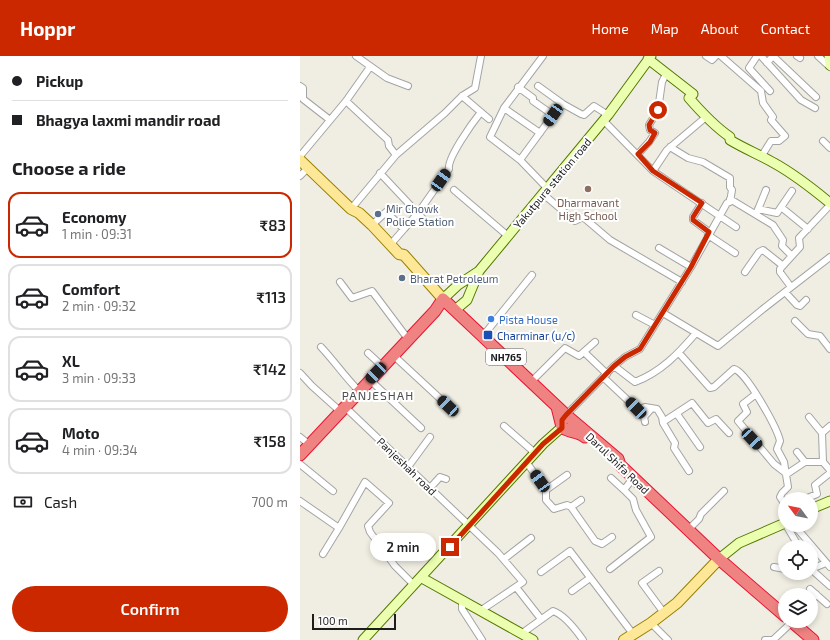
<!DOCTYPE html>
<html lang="en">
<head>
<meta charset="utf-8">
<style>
	:root { --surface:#fff; --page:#f6f6f6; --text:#202124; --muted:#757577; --line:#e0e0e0; --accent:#cb2800 }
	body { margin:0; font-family:"Exo 2",sans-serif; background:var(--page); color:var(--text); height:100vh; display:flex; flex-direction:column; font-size:15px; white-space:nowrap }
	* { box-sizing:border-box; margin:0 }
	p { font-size:13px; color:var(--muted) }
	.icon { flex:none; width:22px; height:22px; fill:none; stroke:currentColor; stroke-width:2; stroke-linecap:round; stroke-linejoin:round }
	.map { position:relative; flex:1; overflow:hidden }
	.panel { display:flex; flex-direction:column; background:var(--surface); width:300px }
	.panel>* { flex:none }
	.banner { display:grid; align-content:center; height:88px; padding:0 12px; background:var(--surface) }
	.needle { width:26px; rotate:302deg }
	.buttons { position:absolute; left:478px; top:436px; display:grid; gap:8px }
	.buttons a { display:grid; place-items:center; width:40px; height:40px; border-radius:50%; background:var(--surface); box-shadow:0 2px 6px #0003; font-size:20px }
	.scale { position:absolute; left:12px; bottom:10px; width:84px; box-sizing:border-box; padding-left:4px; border:2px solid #1d1d1d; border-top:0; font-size:11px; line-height:14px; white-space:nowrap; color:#1d1d1d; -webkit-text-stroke:3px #fff; paint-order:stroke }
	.end { position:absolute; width:18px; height:18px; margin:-9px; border:5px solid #cb2800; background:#fff; box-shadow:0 0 0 2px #fff }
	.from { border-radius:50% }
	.bubble { position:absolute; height:28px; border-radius:14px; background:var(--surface); box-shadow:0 2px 6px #0003; font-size:13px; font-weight:600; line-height:28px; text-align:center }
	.car { position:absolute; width:12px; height:24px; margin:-12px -6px; border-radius:5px; box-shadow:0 0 3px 1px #0007; background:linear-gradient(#222 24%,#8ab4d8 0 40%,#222 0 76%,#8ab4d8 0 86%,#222 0) }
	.banner b { display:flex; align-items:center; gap:14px; height:38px; font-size:15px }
	.banner b+b { border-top:1px solid var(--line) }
	.banner i { width:10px; height:10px; background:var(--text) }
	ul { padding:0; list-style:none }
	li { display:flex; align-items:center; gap:12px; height:66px; margin:0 8px 6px; padding:0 4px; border:2px solid var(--line); border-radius:12px }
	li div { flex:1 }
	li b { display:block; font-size:15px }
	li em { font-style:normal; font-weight:600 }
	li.active { border-color:var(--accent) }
	li>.icon { width:36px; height:36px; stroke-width:1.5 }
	h2 { padding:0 12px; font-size:18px; line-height:48px }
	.pay { display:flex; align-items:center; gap:10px; height:44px; padding:0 12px; font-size:15px }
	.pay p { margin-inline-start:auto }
	.action { display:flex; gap:8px; margin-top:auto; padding:8px 12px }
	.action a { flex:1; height:46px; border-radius:24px; background:var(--accent); color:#fff; font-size:16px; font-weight:600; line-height:46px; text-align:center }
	header { display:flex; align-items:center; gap:24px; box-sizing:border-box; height:56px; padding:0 20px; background:var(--accent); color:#fff }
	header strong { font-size:19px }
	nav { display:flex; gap:22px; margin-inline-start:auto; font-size:14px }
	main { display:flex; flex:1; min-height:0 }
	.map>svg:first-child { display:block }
</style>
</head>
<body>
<header>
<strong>Hoppr</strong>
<nav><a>Home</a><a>Map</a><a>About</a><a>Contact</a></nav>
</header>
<main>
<section class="panel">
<div class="banner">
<b><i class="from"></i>Pickup</b>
<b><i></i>Bhagya laxmi mandir road</b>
</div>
<h2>Choose a ride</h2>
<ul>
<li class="active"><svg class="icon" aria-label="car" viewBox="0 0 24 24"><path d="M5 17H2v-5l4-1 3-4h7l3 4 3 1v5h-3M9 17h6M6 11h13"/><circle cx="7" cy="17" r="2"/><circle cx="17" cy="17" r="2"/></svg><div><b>Economy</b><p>1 min · 09:31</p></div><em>₹83</em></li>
<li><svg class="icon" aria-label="car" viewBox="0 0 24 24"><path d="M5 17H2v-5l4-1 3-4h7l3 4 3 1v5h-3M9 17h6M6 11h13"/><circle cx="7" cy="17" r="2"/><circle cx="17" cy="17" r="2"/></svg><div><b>Comfort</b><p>2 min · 09:32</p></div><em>₹113</em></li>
<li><svg class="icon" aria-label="car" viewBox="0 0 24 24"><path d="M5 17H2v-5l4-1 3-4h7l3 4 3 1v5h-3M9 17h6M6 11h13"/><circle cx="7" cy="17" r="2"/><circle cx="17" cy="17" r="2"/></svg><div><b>XL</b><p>3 min · 09:33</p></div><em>₹142</em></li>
<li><svg class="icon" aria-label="car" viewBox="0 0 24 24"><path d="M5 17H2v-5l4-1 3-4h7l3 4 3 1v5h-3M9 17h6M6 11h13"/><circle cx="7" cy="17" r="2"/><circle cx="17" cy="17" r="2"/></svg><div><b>Moto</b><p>4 min · 09:34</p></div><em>₹158</em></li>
</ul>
<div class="pay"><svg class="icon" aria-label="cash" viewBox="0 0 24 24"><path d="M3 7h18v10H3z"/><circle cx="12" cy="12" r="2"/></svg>Cash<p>700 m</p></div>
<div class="action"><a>Confirm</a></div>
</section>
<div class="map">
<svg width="530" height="584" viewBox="0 0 530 584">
	<rect width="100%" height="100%" fill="#f0eee2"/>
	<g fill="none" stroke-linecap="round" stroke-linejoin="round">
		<!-- street casing -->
		<g stroke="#a4a4a4" stroke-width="8">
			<path id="street" d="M56 0 87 22 108 30
				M243 0 204 52 190 81 220 104 247 132
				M406 0 412 4 416 0
				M421 0 461 35 463 47 473 61 471 64 485 80 479 85H471L461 101
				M457 0 449 12 470 35
				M461 0 501 44 515 52
				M497 0 500 2
				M518 0 530 11
				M467 7 472 1H474L516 41
				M0 30 3 32V43L30 64
				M238 30 263 48 281 58 284 59 294 50 308 59
				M218 31 233 42V45L253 59
				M162 40 189 63
				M46 45 88 84 89 90 96 99
				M204 52 240 77
				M304 65 353 115 436 171
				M523 85 530 92
				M338 98 349 86 355 77 350 74 349 69 358 54 362 26 366 18
				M1 99 46 45 70 11
				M220 104 253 59 263 48
				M353 115 367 94 406 61
				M80 117 126 166
				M0 120 8 112
				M154 134 208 180
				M243 138 275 165 283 161 310 184 382 226
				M430 143 473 169 483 184 482 190 491 199
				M402 147 393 161V164L409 176
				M481 151 508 173
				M51 153 96 99 145 57 162 40 175 32 181 0
				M458 153 477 157 492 135
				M457 156 466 134
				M72 169 86 156 104 173 118 157 149 113C147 102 173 66 181 56
				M408 179 435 197
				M91 188 104 173
				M359 192 391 211
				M445 216 459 196 463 194 482 209
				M40 226 52 242 72 235 108 283
				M491 231 480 216V213L500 191 499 182 530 149
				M485 236 497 249 500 250 506 244
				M363 257 418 290 463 253 530 201
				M336 259 355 269
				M495 265 508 278 520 280 530 293
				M183 280 232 219
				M21 291C35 306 45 321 59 335
				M284 296 307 318
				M68 297 82 310
				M379 297 410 332 414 331 434 313C446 315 477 372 480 385L477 393 484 406 488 431 482 437 480 441 485 449
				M93 299 148 350
				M314 310 335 326C361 316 378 298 396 277
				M0 317 12 330 41 356
				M303 321 336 352 340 353 345 351 357 353 362 361 363 367 375 387 374 392 389 415
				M70 324 121 372
				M232 325 265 292 279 300 295 286
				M456 338 443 348 447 356 438 365 474 408 487 418 505 406H523L530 414
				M45 351 198 497 223 526 180 555
				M377 358 400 391
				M265 360 314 310 325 301 340 293 391 211 427 147 430 146 432 134 430 131V122L403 106 388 102 370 91
				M509 361 522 377
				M345 366 344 361 351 353
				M363 366 392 347 408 367 416 363 429 377
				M204 370 235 397
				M0 381 10 389
				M497 396 505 406
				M523 406 522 377 530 370
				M227 407 246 434 267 419
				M0 408 33 435
				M108 411 130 381
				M311 422 324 434
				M130 432 140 421 146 423
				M246 434V444L254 453 267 449 271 451 281 444
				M505 443 517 438 515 429 530 417
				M0 445 39 472 65 426 89 447 68 470 70 476 95 510 114 529
				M271 451 295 485 302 488 312 481
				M486 469 499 491
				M494 469 530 511
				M388 474 399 463 401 458 424 435
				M23 498 39 472
				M204 503 231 482
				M474 511 485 513
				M310 513 351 481 336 454 333 443 324 434 333 422
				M511 513 530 530
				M511 513 526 507
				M359 515 342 527 364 557
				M241 516 270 495 333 578
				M216 531 241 563
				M510 533 527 548
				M272 535 290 522
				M162 545V553L182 584
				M511 546 516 538
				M351 567 368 584
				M221 578 253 555C265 559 276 574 283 584
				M465 584H473L490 568"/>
		</g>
		<!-- secondary casing -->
		<g stroke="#547900" stroke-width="11">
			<path id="secondary" d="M529 0 530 9
				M348 3 393 38 389 42C402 57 414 70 430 81V84C445 93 460 99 474 107 494 118 513 133 530 147
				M143 243 158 229 179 215
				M155 254 167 244 179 215 308 59 351 0
				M511 453 530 445
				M419 503 439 487 485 467
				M122 522 233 584
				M63 584 243 388 262 371"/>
		</g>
		<!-- primary casing -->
		<g stroke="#978200" stroke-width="12">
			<path id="primary" d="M0 104 51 153 59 157 72 169 99 198 104 199 143 243
				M324 584 351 567 377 547 419 503"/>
		</g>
		<!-- highway casing -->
		<g stroke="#ea1333" stroke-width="13">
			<path id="highway" d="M257 351 262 371C269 377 277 375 285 381
				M0 399 135 255 143 243 266 359 318 403 320 409 419 503 485 560
				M491 565 513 584"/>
		</g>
		<!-- street -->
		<use href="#street" stroke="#fff" stroke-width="6"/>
		<!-- secondary -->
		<use href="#secondary" stroke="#ecffb1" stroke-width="9"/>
		<!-- primary -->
		<use href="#primary" stroke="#ffe798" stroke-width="10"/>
		<!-- highway -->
		<use href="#highway" stroke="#ef8382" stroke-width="11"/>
	</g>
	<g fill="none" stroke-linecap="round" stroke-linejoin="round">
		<!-- route -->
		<path stroke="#cb2800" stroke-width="5" d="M150 491 243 388 262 372V364L266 359 314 310 325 301 340 293 391 211 409 176 393 164V161L402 147 353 115 338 98 350 86 355 77 350 74 349 69 358 54"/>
	</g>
	<!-- markers -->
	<circle fill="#8d6e63" stroke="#fff" stroke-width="1.5" cx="288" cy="133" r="4"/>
	<g fill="#5c6f8a" stroke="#fff" stroke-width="1.5">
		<circle cx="78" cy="158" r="4"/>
		<circle cx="102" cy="222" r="4"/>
	</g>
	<circle fill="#3f7fe0" stroke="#fff" stroke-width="1.5" cx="191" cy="263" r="4"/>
	<rect fill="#1a4fb4" stroke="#fff" stroke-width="1.5" x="183" y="274" width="10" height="10" rx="2"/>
	<g text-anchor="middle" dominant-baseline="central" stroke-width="4" stroke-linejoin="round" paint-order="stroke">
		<!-- shield labels -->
		<rect fill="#fff" stroke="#616161" stroke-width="1" x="186" y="293" width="40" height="16" rx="3"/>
		<g font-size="10" font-weight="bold" fill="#1d1d1d">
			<text x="206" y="301">NH765</text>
		</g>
		<!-- street labels -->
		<g font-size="11" fill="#1d1d1d" stroke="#fff">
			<text transform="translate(252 127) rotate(-50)">Yakutpura station road</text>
			<text transform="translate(318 407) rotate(44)">Darul Shifa Road</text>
			<text transform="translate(107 410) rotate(44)">Panjeshah road</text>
		</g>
		<!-- education labels -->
		<g font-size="11" fill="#785e54" stroke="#fff">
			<text x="288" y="146">Dharmavant<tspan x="288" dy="13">High School</tspan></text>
		</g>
		<!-- service labels -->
		<g font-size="11" fill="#4e5e75" stroke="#fff" text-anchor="start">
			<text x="86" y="152">Mir Chowk<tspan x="86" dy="13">Police Station</tspan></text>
			<text x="110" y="222">Bharat Petroleum</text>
		</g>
		<!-- shop labels -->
		<g font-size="11" fill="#366cbe" stroke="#fff" text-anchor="start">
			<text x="199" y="263">Pista House</text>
		</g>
		<!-- transit labels -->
		<g font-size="11" fill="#164399" stroke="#fff" text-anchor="start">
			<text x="197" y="279">Charminar (u/c)</text>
		</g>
		<!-- neighbourhood labels -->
		<g font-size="12" letter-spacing="1" fill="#505050" stroke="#fff">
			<text x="78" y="339">PANJESHAH</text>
		</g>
	</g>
</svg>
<div class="buttons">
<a><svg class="needle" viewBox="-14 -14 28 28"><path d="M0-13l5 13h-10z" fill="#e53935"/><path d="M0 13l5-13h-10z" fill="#757577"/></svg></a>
<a><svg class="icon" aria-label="locate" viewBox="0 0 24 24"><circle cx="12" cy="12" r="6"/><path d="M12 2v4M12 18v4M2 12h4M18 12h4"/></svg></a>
<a><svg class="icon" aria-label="layers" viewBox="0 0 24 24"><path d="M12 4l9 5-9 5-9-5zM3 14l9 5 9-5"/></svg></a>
</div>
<div class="scale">100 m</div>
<i class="end from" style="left:358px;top:54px"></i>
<i class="end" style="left:150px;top:491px"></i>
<div class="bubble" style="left:70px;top:477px;width:66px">2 min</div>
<i class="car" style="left:253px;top:59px;rotate:215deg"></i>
<i class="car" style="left:141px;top:124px;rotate:35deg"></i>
<i class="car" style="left:76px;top:317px;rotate:224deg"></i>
<i class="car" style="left:148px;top:350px;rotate:313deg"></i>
<i class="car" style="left:336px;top:352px;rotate:316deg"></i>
<i class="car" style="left:452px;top:383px;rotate:137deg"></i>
<i class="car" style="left:240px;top:425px;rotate:325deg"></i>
</div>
</main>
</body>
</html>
